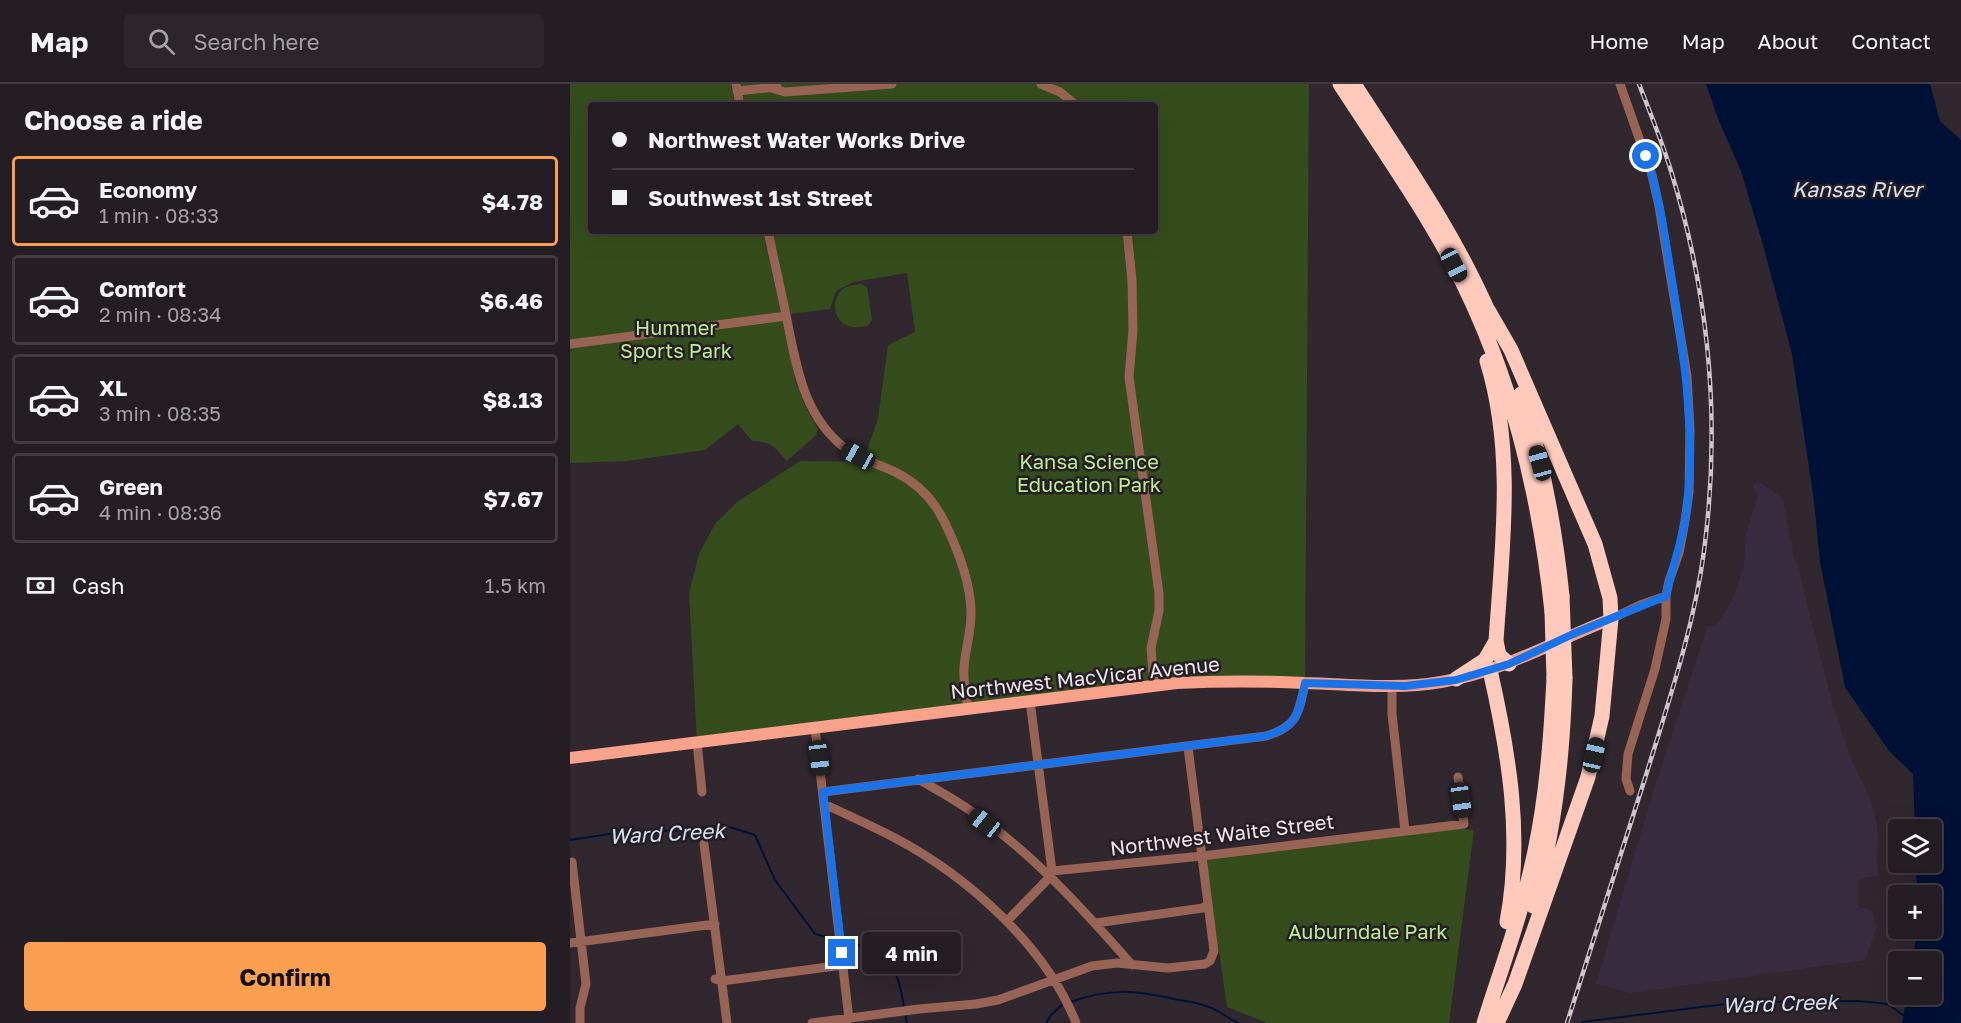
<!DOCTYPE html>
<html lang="en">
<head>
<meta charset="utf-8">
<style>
	:root { --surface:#241d23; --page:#2c262b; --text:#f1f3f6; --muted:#a3a2a6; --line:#413b41; --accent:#fa9f4f }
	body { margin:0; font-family:"Golos Text",sans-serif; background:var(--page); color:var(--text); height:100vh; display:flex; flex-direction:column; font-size:22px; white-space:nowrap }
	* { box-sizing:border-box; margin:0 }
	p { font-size:20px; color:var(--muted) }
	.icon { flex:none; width:33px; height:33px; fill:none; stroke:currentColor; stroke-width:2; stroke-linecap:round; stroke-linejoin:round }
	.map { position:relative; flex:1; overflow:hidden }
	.panel { display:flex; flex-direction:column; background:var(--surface); width:570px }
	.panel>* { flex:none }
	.top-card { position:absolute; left:18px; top:18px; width:570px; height:132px; border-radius:6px; box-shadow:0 6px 24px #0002,0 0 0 2px var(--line); display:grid; align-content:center; height:132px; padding:0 24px; background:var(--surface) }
	.tools { position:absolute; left:1318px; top:735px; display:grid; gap:12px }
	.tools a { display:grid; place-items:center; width:54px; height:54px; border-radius:6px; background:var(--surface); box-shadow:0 6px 24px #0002,0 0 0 2px var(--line); font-size:30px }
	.end { position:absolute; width:27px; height:27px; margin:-14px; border:8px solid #1a73e8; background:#fff; box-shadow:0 0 0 3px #fff }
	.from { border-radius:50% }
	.bubble { position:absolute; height:42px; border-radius:6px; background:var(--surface); box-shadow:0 6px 24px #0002,0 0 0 2px var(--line); font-size:20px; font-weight:700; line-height:42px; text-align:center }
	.car { position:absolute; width:18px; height:36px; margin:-18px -9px; border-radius:8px; box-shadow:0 0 4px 2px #0007; background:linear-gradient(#222 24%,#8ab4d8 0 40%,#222 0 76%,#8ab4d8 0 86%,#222 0) }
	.top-card b { display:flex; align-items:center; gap:21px; height:57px; font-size:22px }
	.top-card b+b { border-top:2px solid var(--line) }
	.top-card i { width:15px; height:15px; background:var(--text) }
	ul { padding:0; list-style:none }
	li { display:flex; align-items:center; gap:18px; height:90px; margin:0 12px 9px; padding:0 12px; border:3px solid var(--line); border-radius:6px }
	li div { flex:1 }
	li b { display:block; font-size:22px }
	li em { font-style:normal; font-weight:700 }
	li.selected { border-color:var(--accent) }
	li>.icon { width:54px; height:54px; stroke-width:1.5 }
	h2 { padding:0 24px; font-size:27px; line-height:72px }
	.pay { display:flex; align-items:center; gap:15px; height:66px; padding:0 24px; font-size:22px }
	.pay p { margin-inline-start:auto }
	.primary-button { display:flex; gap:12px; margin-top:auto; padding:12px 24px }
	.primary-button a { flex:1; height:69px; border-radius:6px; background:var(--accent); color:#111; font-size:24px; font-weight:700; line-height:69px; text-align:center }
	header { display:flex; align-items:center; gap:36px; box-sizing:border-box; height:84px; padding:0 30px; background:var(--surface); border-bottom:2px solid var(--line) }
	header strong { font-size:28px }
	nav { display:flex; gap:33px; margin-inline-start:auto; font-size:21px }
	.search { width:420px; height:54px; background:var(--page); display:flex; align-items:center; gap:15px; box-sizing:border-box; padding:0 21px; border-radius:6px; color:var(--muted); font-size:22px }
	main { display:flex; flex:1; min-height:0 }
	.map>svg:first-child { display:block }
</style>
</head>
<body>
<header>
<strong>Map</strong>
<div class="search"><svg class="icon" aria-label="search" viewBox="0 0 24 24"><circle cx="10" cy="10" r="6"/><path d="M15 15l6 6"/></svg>Search here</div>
<nav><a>Home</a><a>Map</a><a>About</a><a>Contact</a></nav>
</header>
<main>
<section class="panel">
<h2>Choose a ride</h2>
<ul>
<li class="selected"><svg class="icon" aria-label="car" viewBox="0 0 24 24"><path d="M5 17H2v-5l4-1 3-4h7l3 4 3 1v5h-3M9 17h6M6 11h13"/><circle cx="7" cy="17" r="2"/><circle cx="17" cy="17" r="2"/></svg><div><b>Economy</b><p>1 min · 08:33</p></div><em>$4.78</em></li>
<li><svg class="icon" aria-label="car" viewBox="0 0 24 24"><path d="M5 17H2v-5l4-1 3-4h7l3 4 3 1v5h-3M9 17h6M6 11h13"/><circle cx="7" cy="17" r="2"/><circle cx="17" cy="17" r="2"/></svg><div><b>Comfort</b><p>2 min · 08:34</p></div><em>$6.46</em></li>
<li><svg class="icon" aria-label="car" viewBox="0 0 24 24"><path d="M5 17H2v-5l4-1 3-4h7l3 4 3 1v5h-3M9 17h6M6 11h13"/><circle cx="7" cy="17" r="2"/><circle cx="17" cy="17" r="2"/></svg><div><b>XL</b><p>3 min · 08:35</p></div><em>$8.13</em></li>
<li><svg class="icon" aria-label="car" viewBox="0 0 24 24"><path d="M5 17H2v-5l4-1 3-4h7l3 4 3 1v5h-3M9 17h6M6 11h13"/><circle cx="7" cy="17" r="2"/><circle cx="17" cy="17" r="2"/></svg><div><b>Green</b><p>4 min · 08:36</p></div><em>$7.67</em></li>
</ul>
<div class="pay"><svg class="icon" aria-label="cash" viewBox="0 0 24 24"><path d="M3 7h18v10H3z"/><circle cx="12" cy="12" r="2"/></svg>Cash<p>1.5 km</p></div>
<div class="primary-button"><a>Confirm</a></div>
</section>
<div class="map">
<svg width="1391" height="939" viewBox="0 0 1391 939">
	<rect width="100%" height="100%" fill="#30272f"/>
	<!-- industrial -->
	<path fill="#362e3e" d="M1188 397 1213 415 1225 479 1228 480 1238 525 1262 618 1279 670 1301 717 1307 741 1309 764 1306 765 1308 792 1288 795V822L1302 827 1307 843 1295 876 1060 909 1026 900 1084 705 1138 541 1144 543 1149 537 1159 522 1166 506 1174 481 1176 451 1188 410 1182 403Z"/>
	<!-- green -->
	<path fill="#354d1c" d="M0 0H161L165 21H21V147H193L226 299 235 322 248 345 246 351 217 377C204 363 202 357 182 357L168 340 135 366 57 377 0 379Z
		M171 0H739L735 599 584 601 127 658 119 509 129 470 145 440 167 418 230 377 298 378 297 366 308 335 318 261 345 248 337 189 283 198 266 207 260 225 220 230 202 147H585V21H175Z
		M291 200 297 203 302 236 298 242C293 242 287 244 283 243 264 241 259 217 273 205 278 201 285 201 291 200Z
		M883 744 904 746 879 939H697L657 923 636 776 743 761Z"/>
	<!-- water -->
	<path fill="#001136" d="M1136 0H1360L1370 37 1391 56V939H1332L1337 911 1362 910V878L1342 877 1348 845 1362 844V812L1348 811 1345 779 1362 778V746L1345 745 1343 690 1319 667 1275 603 1250 478 1244 417 1222 270 1193 161 1171 87 1149 37Z"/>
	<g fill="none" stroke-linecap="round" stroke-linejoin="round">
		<!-- stream -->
		<path stroke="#001136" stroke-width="2" d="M0 756 46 749 116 746 153 741 185 751 205 796 245 850 265 855
			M274 857C318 868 327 879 334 923
			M500 918C540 904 563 906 604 915 614 917 626 918 636 922 648 925 657 934 668 939
			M335 929 337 939
			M1012 938 1171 918 1289 917 1318 920 1333 931
			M476 939 481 931 494 919"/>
		<!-- minor -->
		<path stroke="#986456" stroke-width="9" d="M166 0 170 21
			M471 0 490 8 506 21
			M1050 0 1082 91 1089 122 1117 292 1120 346 1119 408 1115 437 1109 469 1099 497 1096 512V535L1085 585 1058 670 1056 695 1060 707
			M201 4 215 8 322 0
			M167 7 207 3
			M198 147C204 177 211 206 217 236 227 285 234 333 276 365 291 376 309 380 325 388 348 399 364 416 375 439 388 466 400 496 401 526 402 546 395 565 394 584 393 598 396 612 398 625
			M557 147 562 196 563 246 559 293 589 509V527L581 564 584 601
			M0 260 216 232
			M1041 535 1070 521 1096 512
			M822 602V630L835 747
			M460 617 482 787
			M245 644 279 935
			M127 658 132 708
			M348 695C364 704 380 713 395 723 459 765 512 824 562 881
			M253 708 696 652C728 643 729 628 735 599
			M254 720C278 731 302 742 325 754 397 792 476 862 506 939
			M134 760 157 939
			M2 778 16 900 10 924V939
			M482 787 632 772 894 740 888 693
			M437 837 480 793 481 789
			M526 839 633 824 638 820
			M0 859 145 840
			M145 895 152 897 273 881
			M242 939 349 925 406 920 428 916 522 882 547 879 598 884 635 880 640 877 644 867 618 663"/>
		<!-- major -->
		<path stroke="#f8a28b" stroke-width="12" d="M0 674 607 599C650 597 692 597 734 599 780 600 826 606 871 598 932 588 984 557 1041 535"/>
		<!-- highway -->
		<path stroke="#ffcabc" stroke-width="15" d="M770 0C812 65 857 128 892 197 944 302 970 413 982 528
			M784 0C833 76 886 151 921 234
			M918 226 941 266 1025 460 1040 514 1041 535 1032 632 1018 693 945 900 927 939
			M951 310C972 375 985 443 992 512
			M926 557 929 571 939 580
			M920 586C939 670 953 753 937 838
			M886 595 915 576 926 557C932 466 945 367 917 277
			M963 822C985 748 993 671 995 594
			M914 939C932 882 953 826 965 767 977 710 981 653 984 594"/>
		<!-- rail casing -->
		<g stroke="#ccc5cb" stroke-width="4.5">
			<path id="rail" d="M997 939C1024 855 1050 772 1077 688 1099 616 1124 543 1134 467 1151 339 1139 210 1101 87 1092 57 1080 29 1069 0"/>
		</g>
		<!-- rail -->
		<use href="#rail" stroke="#261e25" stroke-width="2" stroke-dasharray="7" stroke-linecap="butt"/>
		<!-- highway-bridge -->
		<path stroke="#ffcabc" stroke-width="15" d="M992 512 995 594
			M982 528 984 594"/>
	</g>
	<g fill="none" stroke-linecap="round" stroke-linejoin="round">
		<!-- route -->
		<path stroke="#1a73e8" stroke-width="8" d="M272 869 253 708 696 652C728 643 729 628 735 599L835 602 886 596 939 580 1003 550 1096 512C1102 482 1114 454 1117 423 1126 347 1114 272 1102 197 1095 155 1090 113 1076 72"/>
	</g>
	<g text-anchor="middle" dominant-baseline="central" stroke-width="5" stroke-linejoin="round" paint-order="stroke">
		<!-- park labels -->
		<g font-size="20" fill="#bced91" stroke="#261e25">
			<text x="106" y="243">Hummer<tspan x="106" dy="23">Sports Park</tspan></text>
			<text x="519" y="377">Kansa Science<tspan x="519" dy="23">Education Park</tspan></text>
			<text x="798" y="847">Auburndale Park</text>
		</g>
		<!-- street labels -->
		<g font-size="20" fill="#ede7ec" stroke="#261e25">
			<text transform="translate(515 593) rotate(-6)">Northwest MacVicar Avenue</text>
			<text transform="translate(652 750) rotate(-7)">Northwest Waite Street</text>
		</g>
		<!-- water labels -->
		<g font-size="21" font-style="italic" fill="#d5e1f1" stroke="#261e25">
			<text x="1287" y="105">Kansas River</text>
			<text transform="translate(97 749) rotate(-3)">Ward Creek</text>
			<text transform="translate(1210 919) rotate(-2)">Ward Creek</text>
		</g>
	</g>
</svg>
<div class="tools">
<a><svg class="icon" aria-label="layers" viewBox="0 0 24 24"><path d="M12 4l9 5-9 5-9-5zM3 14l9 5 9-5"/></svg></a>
<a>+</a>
<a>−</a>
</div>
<i class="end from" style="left:1076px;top:72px"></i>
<i class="end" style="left:272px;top:869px"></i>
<div class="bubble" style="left:292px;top:848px;width:99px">4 min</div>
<i class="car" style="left:884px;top:181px;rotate:153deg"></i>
<i class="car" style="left:288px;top:372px;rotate:299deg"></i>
<i class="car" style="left:970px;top:379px;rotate:345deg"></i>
<i class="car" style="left:1024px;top:671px;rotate:13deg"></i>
<i class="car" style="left:249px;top:674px;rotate:173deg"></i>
<i class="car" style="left:891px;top:716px;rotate:172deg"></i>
<i class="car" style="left:415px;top:739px;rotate:308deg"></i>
<div class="top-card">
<b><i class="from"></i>Northwest Water Works Drive</b>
<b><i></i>Southwest 1st Street</b>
</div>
</div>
</main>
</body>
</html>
